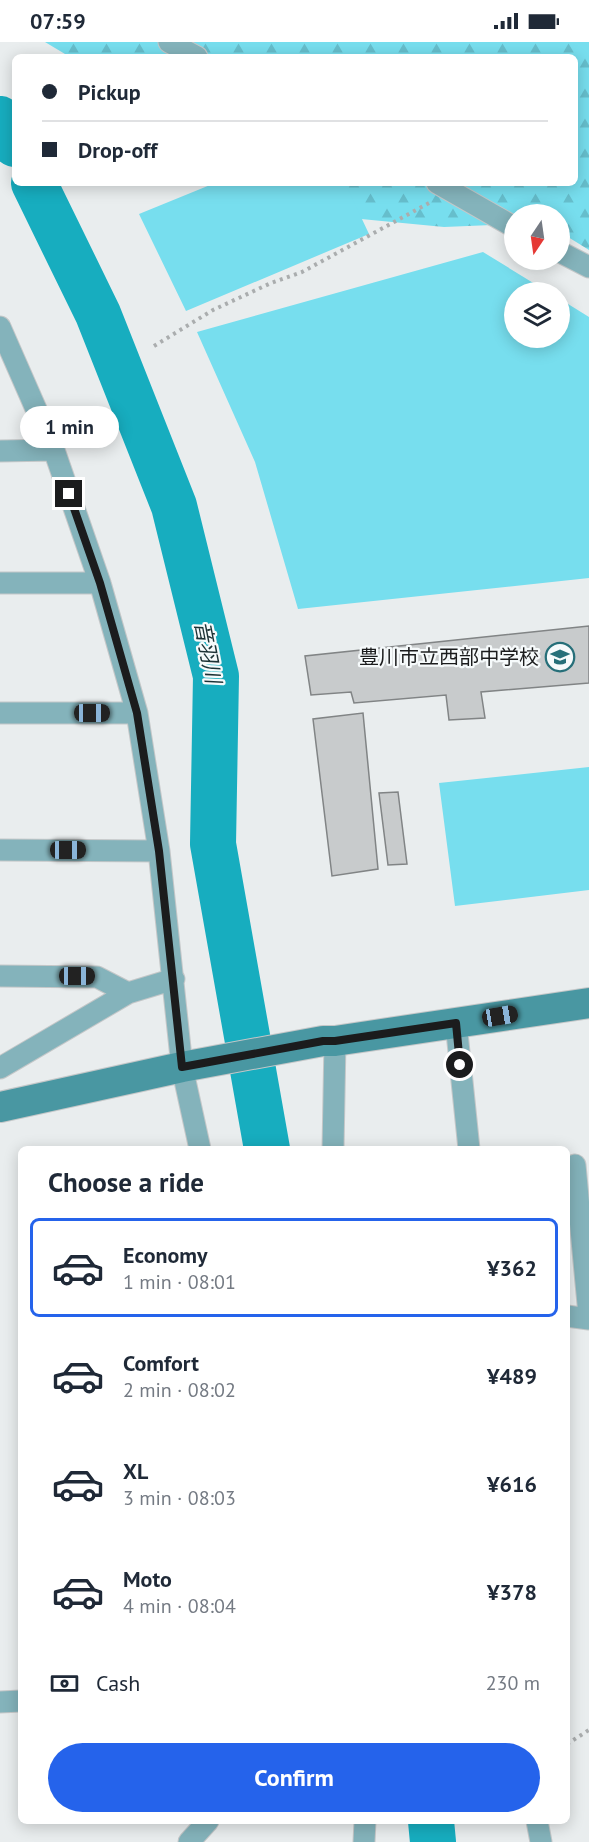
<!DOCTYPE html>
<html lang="en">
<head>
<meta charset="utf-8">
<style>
	:root { --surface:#fff; --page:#f2f2f3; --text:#1f2937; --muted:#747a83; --line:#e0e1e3; --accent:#2563eb }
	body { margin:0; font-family:"PT Sans","Noto Sans JP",sans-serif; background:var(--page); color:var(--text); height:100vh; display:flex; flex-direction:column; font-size:22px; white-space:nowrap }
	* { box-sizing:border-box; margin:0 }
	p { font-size:20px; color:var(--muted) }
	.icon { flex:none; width:33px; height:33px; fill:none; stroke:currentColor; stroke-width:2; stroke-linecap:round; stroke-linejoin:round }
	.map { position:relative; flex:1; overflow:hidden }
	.sheet { position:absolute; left:18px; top:1104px; width:552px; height:678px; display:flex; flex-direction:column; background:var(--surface); border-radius:9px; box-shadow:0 3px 15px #0003 }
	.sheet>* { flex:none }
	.banner { position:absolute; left:12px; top:12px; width:566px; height:132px; border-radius:9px; box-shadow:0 3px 15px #0003; display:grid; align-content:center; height:132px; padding:0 30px; background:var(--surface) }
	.needle { width:39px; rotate:193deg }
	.buttons { position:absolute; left:504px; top:162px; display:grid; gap:12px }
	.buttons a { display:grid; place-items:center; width:66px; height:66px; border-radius:50%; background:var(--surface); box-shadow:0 3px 15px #0003; font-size:30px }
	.end { position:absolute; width:27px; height:27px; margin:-14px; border:8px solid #1b1c1d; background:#fff; box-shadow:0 0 0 3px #fff }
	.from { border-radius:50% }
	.bubble { position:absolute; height:42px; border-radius:21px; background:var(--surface); box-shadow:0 3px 15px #0003; font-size:20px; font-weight:800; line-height:42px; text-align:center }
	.car { position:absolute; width:18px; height:36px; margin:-18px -9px; border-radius:8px; box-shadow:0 0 4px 2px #0007; background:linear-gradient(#222 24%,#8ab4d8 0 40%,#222 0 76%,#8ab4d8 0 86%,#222 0) }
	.banner b { display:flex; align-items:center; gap:21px; height:57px; font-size:22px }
	.banner b+b { border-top:2px solid var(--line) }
	.banner i { width:15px; height:15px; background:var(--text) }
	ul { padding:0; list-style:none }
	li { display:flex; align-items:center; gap:18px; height:99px; margin:0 12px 9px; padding:0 18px; border:3px solid transparent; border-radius:9px }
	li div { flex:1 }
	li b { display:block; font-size:22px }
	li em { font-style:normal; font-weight:800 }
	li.current { border-color:var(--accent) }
	li>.icon { width:54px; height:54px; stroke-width:1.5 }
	h2 { padding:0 30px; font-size:27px; line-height:72px }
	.pay { display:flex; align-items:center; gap:15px; height:66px; padding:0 30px; font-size:22px }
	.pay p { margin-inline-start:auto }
	.cta { display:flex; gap:12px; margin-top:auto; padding:12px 30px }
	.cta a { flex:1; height:69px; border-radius:36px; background:var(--accent); color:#fff; font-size:24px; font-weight:800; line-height:69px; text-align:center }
	.status { display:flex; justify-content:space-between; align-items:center; height:42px; padding:0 30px; background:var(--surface); direction:ltr }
	.status svg { height:16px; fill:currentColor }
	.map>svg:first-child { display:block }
</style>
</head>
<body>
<div class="status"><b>07:59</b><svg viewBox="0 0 49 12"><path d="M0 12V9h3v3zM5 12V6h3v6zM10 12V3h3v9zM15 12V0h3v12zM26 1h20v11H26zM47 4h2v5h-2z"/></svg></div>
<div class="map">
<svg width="589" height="1800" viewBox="0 0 589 1800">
	<defs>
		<pattern id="forest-firs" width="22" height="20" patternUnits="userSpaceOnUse" patternTransform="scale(1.5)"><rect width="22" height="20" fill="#77deee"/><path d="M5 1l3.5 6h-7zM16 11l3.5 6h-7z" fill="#66becc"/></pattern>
	</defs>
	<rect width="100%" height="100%" fill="#e9edee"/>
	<!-- forest -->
	<path fill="url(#forest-firs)" d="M45 0H589V208L560 190V172H514V182L444 185 330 174 276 141H574V15H70Z"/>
	<!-- pitch -->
	<path fill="#77deee" d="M215 141H345L369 192 186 269 139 172Z
		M483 210 548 250H514V296H560V257L589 275V536L298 567 255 420 197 290Z
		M589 725V848L455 864 439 741Z"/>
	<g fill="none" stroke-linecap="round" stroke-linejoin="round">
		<!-- river -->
		<path stroke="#17adbf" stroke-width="46" d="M0 77 5 83 15 102
			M34 141 98 272 174 464 216 634 213 802 267 1107
			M431 1779 433 1800"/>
	</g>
	<!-- building -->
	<path fill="#c8cbcc" stroke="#818485" stroke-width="1.5" d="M589 584V641L481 650 485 676 449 678 446 653 354 661 351 650 311 653 305 614Z
		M363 671 378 827 332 834 313 677Z
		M398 750 407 822 388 823 379 751Z"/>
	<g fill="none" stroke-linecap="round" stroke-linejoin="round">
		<!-- street casing -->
		<g stroke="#c4c7c8" stroke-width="23">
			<path id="street" d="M169 0 197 15
				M437 141 514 185
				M560 210 589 225
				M0 285 54 408 100 541 137 671 159 809 182 1025 200 1107
				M0 409 54 408
				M0 541H100
				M0 671H137
				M0 808 159 809
				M0 934 97 935 128 951
				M456 981 469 1107
				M0 1026 128 951 174 937
				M333 1107 335 999
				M575 1123 589 1273
				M567 1274 589 1277
				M0 1660 21 1659
				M537 1779 541 1800
				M189 1800 208 1779
				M364 1800 365 1779"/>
		</g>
		<!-- secondary casing -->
		<g stroke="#c4c7c8" stroke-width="32">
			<path id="secondary" d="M0 1065 182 1025 323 999H335L589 961"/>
		</g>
		<!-- path -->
		<path stroke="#aaadae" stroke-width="4" stroke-dasharray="3 4.5" stroke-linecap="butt" d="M154 304 213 268 271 241 302 230 429 161
			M567 1702 589 1688"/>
		<!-- street -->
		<use href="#street" stroke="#84b3bb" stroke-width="21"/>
		<!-- secondary -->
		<use href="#secondary" stroke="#4997a2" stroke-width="30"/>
	</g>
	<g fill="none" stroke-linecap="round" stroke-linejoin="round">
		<!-- route -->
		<path stroke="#1b1c1d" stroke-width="8" d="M69 452 100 541 137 671 159 809 182 1025 323 999H335L456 981 460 1023"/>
	</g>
	<!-- icons -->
	<defs>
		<g id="school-ring" transform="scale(1.5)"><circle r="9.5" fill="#f6fafb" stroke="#266f79" stroke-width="1.5"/><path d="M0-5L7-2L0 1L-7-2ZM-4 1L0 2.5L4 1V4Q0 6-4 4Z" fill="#266f79"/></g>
	</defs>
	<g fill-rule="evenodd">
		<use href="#school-ring" x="560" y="615"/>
	</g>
	<g text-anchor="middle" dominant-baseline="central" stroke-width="4.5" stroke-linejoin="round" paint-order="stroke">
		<!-- poi labels -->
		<g font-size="20" fill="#1b1c1d" stroke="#f6fafb" text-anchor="end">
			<text x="539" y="615">豊川市立西部中学校</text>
		</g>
		<!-- water labels -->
		<g font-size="21" font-style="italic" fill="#1c3235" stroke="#f6fafb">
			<text transform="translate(208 610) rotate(79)">音羽川</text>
		</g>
	</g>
</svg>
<div class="buttons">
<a><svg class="needle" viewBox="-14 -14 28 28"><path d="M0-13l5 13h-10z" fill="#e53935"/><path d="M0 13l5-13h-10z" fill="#747a83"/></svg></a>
<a><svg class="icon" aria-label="layers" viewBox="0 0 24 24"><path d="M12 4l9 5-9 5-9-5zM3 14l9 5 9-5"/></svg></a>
</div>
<i class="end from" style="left:460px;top:1023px"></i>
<i class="end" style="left:69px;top:452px"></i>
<div class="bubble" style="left:20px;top:364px;width:99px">1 min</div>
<i class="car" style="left:92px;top:671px;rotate:90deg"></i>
<i class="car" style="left:68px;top:808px;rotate:90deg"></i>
<i class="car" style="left:77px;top:934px;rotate:90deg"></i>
<i class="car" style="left:500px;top:974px;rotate:81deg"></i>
<div class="banner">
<b><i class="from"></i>Pickup</b>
<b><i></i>Drop-off</b>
</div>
<section class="sheet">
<h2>Choose a ride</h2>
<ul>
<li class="current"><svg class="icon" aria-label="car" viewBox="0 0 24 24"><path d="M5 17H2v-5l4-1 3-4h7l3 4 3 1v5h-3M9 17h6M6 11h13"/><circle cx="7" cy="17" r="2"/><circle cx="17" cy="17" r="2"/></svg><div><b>Economy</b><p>1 min · 08:01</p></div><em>¥362</em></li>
<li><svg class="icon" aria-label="car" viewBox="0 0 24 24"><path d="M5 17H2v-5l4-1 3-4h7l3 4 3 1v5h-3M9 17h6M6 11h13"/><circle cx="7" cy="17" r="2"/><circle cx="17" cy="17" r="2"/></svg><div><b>Comfort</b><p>2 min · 08:02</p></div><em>¥489</em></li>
<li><svg class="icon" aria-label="car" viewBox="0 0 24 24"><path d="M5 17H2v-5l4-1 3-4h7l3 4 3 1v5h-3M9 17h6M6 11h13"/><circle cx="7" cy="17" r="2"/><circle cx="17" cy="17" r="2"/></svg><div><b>XL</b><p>3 min · 08:03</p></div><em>¥616</em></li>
<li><svg class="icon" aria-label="car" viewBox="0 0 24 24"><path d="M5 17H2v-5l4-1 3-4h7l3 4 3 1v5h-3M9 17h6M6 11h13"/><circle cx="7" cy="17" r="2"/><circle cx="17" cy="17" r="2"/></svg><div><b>Moto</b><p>4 min · 08:04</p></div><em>¥378</em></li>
</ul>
<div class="pay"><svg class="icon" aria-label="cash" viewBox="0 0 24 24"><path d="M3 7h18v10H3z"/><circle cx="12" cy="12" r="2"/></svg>Cash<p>230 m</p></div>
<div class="cta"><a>Confirm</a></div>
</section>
</div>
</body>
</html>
